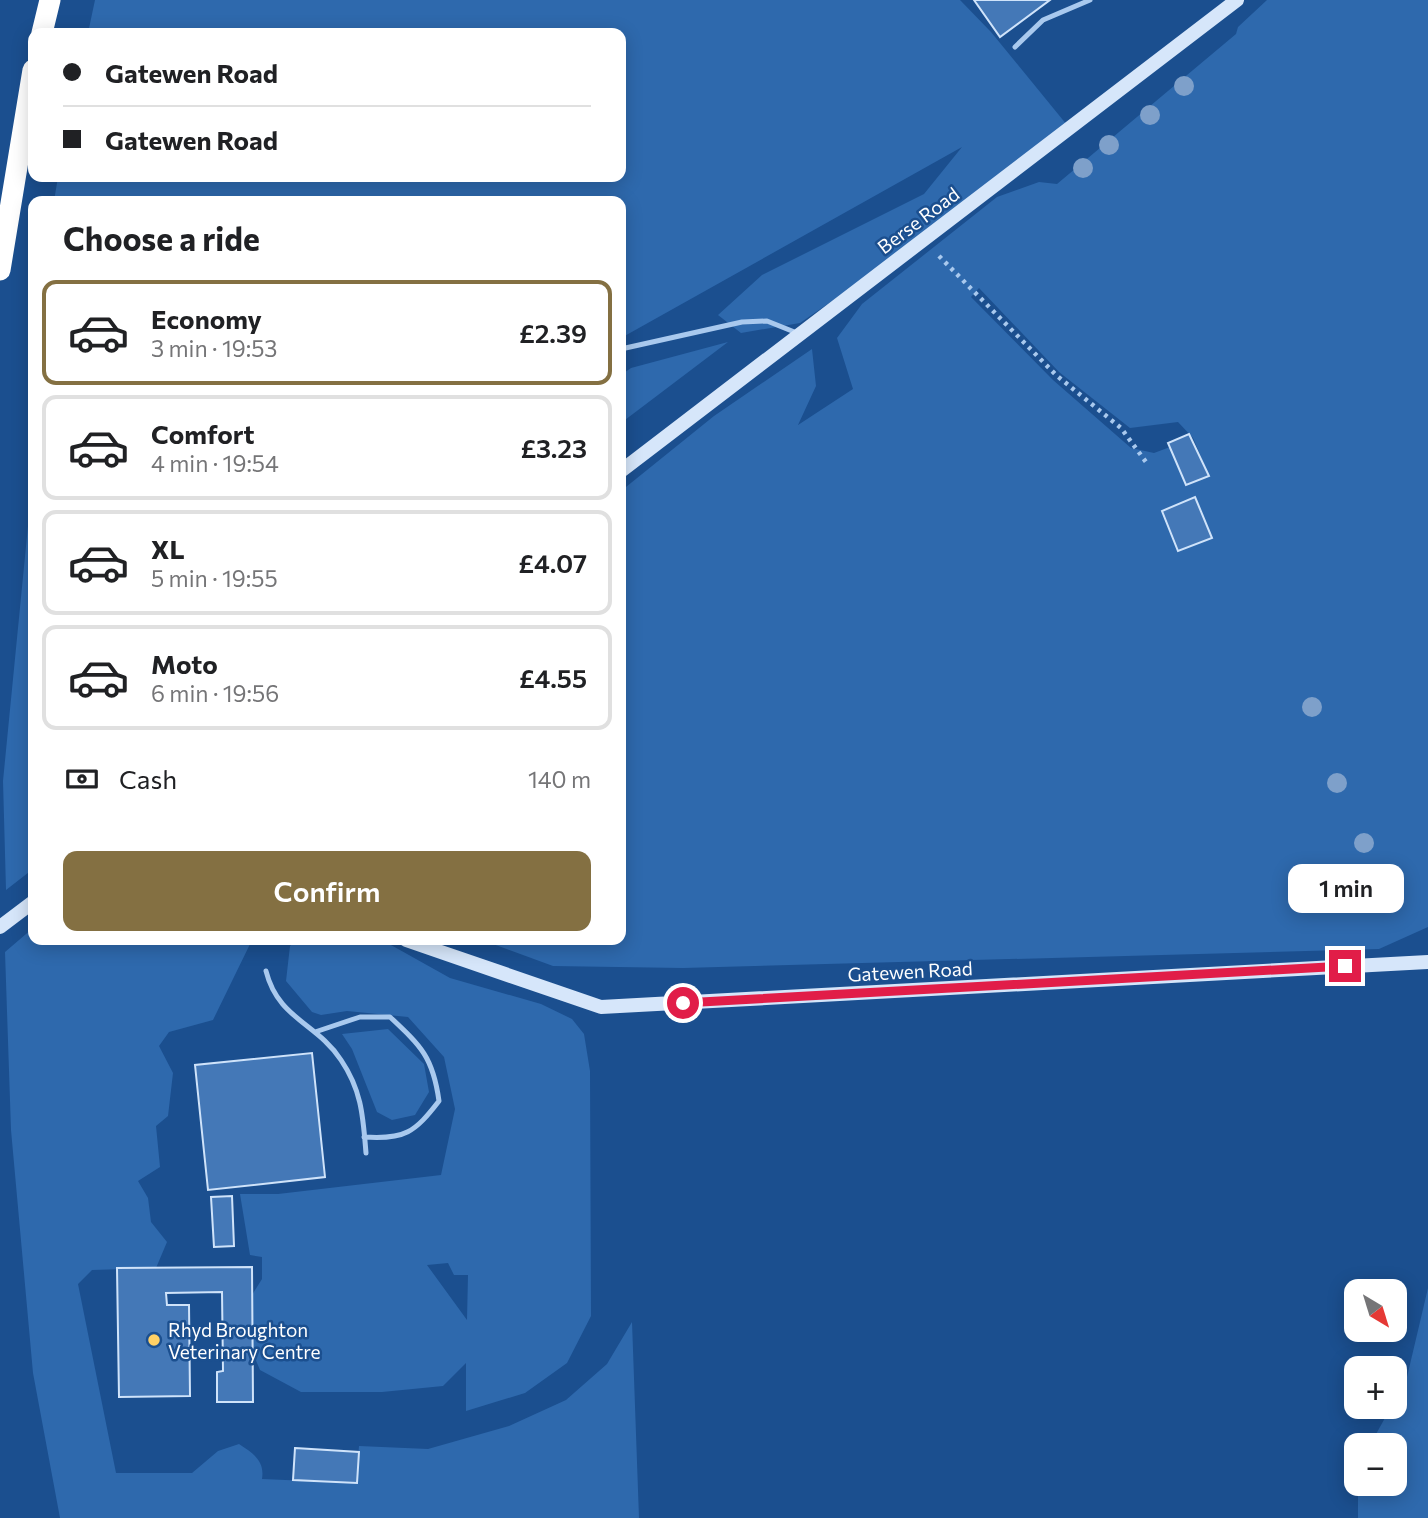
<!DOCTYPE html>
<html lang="en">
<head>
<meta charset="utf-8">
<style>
	:root { --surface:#fff; --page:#f2f2f2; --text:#202124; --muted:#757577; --line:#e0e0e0; --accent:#847042 }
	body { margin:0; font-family:Commissioner,sans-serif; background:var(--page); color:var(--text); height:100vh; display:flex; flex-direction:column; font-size:26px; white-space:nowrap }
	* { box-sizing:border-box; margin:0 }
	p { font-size:23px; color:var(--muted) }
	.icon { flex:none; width:38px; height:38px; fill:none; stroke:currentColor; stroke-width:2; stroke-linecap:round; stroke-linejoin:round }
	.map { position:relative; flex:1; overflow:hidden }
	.drawer { position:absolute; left:28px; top:196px; width:598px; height:749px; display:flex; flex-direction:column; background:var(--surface); border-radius:14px; box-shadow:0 4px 18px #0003 }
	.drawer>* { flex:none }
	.guide { position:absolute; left:28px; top:28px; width:598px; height:154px; border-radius:14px; box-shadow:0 4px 18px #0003; display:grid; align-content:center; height:154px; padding:0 35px; background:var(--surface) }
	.needle { width:46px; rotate:142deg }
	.tools { position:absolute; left:1344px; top:1279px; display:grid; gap:14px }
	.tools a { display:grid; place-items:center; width:63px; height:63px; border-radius:14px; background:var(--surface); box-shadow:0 4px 18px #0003; font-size:35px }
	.end { position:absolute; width:32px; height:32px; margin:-16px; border:9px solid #e11d48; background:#fff; box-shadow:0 0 0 4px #fff }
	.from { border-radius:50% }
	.bubble { position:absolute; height:49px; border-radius:14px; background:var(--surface); box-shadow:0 4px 18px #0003; font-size:23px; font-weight:600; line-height:49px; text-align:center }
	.guide b { display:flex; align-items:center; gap:24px; height:66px; font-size:26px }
	.guide b+b { border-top:2px solid var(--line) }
	.guide i { width:18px; height:18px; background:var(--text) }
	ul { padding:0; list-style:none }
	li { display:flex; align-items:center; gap:21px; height:105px; margin:0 14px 10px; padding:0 21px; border:4px solid var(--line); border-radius:14px }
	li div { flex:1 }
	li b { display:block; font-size:26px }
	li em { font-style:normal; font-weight:600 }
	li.on { border-color:var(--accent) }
	li>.icon { width:63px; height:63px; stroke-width:1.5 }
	h2 { padding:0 35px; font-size:32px; line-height:84px }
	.pay { display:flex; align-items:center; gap:18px; height:77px; padding:0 35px; font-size:26px }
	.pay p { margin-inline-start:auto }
	.button { display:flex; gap:14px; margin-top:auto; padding:14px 35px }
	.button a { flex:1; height:80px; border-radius:14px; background:var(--accent); color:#fff; font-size:28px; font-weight:600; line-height:80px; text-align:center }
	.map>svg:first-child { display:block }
</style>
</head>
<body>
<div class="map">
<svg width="1428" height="1518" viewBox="0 0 1428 1518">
	<rect width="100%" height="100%" fill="#1b4f8f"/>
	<!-- green -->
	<path fill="#2e69ad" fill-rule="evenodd" d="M95 0H960L991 32 1067 125 870 275 800 323 741 333 718 315 762 275 924 194 962 147 621 338V201H54L58 177H621V33H88Z
		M1267 0H1428V927L1379 949 683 968 553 966 482 940H621V491L714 416 812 349 816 386 798 425 853 389 837 338 862 304 997 197 1039 182 1057 184 1236 34 1238 27ZM979 288 1059 372 1130 428 1178 422 1193 438 1209 476 1186 485 1170 447 1154 453 1131 448 1053 380 971 297Z
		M33 305V869L6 890 3 781 33 475Z
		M728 342 621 423V375L631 368Z
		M33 928V940H252L213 1020 169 1032 159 1046 173 1073 168 1116 156 1126 160 1167 138 1181 148 1198 151 1222 167 1242 156 1268 92 1270 78 1284 116 1473H192L218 1451 239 1444C253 1453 265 1461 262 1479L356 1483 359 1446 428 1449 509 1426 566 1400 607 1364 632 1322 639 1518H60L33 1373 11 1130 5 952Z
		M296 940H382L450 978 541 1004 572 1019 584 1034 590 1071 591 1316 567 1363 525 1393 466 1411V1363L443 1386 382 1392H301L260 1370 252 1351V1295L262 1279V1257L250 1255 240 1194H278L441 1175 455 1109 444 1057 408 1017 347 1011 321 1015 312 1012 286 981 290 946ZM448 1263 454 1275H468L467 1320 427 1265Z
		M388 1029 424 1064 429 1092 415 1115 392 1120 377 1112 352 1049 342 1034Z
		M1428 1288V1518H1358V1484H1395V1446L1370 1445 1391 1407H1395V1400L1407 1377Z"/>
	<!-- building -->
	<path fill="#4478b7" stroke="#cfe3fa" stroke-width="2" d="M974 0H1050L1000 37Z
		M1189 434 1209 476 1186 485 1168 443Z
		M1195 497 1212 538 1178 551 1162 511Z
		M312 1053 325 1177 208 1190 195 1065Z
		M232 1196 234 1246 214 1247 211 1197Z
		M252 1267 253 1402H217V1372L223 1371 222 1292 166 1293 167 1305H189L190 1396 119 1397 117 1268Z
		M295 1448 359 1452 357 1483 293 1480Z"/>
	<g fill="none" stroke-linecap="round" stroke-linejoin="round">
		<!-- path -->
		<path stroke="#a9c9ee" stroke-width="4.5" stroke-dasharray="3.5 5" stroke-linecap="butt" d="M939 256 1056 375 1121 428 1146 462"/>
		<!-- lane -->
		<path stroke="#a9c9ee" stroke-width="5" d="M1015 47 1043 20 1090 0
			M621 349 742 322 767 321 797 333
			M266 971C278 1019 317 1023 341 1060 362 1091 363 1117 366 1153
			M315 1032 360 1017H390C421 1046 433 1057 439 1101 415 1132 405 1140 364 1137"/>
		<!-- secondary -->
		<path stroke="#d6e6fa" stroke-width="14" d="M621 471 1237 0
			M0 927 33 902
			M406 940 601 1007 1428 962"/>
		<!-- highway -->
		<path stroke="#fff" stroke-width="21" d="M42 33 50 0
			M0 270 33 70"/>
	</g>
	<!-- trees -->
	<g fill="#7ea0ca">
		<circle cx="1184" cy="86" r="10"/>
		<circle cx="1150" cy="115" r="10"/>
		<circle cx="1109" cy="145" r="10"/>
		<circle cx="1083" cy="168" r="10"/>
		<circle cx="1312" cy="707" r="10"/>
		<circle cx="1337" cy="783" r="10"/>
		<circle cx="1364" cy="843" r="10"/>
	</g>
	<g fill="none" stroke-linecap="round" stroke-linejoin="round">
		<!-- route -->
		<path stroke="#e11d48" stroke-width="9" d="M683 1003 1345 966"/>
	</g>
	<!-- markers -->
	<circle fill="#ffd166" stroke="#1b4f8f" stroke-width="2.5" cx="154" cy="1340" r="7"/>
	<g text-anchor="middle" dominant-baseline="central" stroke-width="5" stroke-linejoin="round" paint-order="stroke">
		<!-- street labels -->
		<g font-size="19" fill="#fff" stroke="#1b4f8f">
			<text transform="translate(918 220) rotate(-37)">Berse Road</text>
			<text transform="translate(910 971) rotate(-3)">Gatewen Road</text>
		</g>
		<!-- poi labels -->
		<g font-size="19" fill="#fff" stroke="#1b4f8f" text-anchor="start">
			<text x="168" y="1329">Rhyd Broughton<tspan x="168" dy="22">Veterinary Centre</tspan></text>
		</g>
	</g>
</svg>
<div class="tools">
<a><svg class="needle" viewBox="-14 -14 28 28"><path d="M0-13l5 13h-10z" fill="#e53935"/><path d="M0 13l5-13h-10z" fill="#757577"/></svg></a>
<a>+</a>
<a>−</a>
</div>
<i class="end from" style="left:683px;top:1003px"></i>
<i class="end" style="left:1345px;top:966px"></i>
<div class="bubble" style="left:1288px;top:864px;width:116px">1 min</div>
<div class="guide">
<b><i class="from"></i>Gatewen Road</b>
<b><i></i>Gatewen Road</b>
</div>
<section class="drawer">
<h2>Choose a ride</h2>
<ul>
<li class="on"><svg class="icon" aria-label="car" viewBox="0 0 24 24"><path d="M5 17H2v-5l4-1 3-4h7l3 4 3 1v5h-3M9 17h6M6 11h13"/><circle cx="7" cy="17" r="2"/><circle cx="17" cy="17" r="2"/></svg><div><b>Economy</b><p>3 min · 19:53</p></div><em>£2.39</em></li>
<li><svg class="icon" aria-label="car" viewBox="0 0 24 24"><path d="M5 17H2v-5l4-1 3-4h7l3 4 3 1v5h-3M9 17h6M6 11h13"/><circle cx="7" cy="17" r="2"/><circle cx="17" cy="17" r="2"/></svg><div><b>Comfort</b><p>4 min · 19:54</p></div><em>£3.23</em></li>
<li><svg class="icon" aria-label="car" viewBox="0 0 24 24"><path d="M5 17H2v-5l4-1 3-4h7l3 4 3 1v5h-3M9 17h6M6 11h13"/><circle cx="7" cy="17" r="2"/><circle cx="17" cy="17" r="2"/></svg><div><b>XL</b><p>5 min · 19:55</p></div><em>£4.07</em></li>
<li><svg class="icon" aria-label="car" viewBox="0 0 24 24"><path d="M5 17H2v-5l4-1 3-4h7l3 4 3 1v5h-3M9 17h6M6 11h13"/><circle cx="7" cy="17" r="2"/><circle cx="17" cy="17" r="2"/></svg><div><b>Moto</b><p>6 min · 19:56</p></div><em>£4.55</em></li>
</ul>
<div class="pay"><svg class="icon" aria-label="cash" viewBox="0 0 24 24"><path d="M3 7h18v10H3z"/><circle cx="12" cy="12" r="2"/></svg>Cash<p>140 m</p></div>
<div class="button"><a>Confirm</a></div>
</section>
</div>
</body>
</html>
